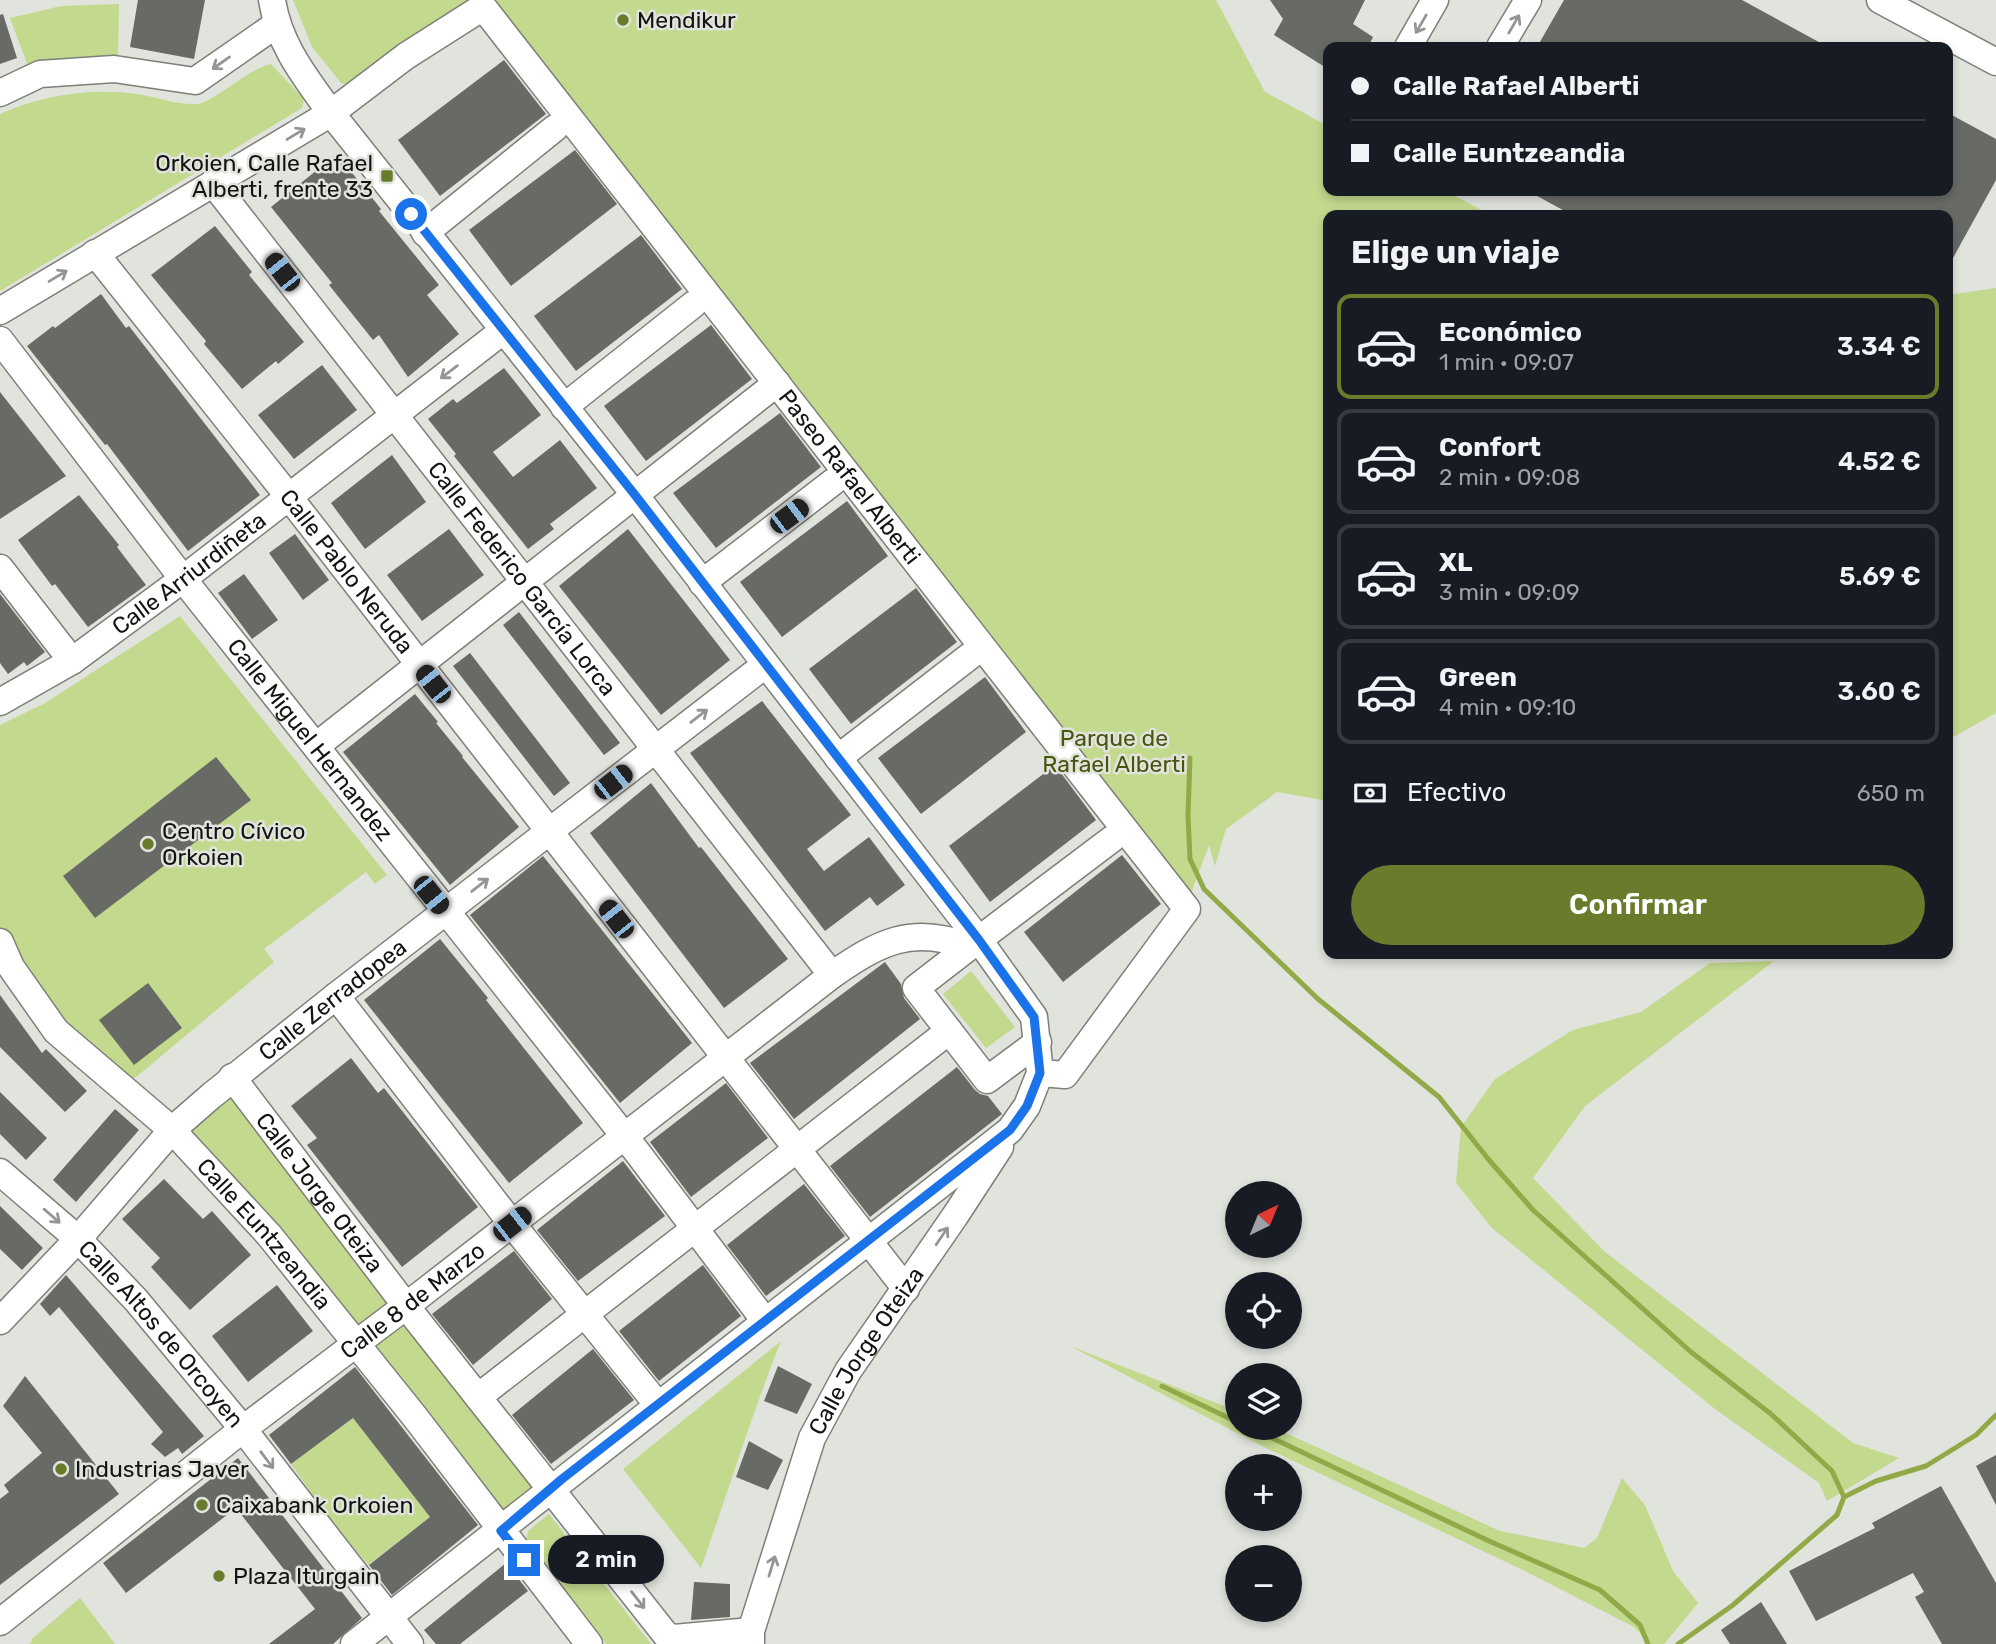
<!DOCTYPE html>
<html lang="es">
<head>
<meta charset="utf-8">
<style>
	:root { --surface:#171b24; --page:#242831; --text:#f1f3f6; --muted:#9ea1a6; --line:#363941; --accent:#687c2c }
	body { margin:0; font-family:Rubik,sans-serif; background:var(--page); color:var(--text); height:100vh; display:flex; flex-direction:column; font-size:26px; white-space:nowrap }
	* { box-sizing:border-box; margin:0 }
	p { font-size:23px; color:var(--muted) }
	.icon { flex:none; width:38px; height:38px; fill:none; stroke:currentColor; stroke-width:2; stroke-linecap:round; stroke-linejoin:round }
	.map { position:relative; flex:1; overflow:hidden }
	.drawer { position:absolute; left:1323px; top:210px; width:630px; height:749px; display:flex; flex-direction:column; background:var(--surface); border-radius:14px; box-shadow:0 4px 10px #0003 }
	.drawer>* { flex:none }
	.guide { position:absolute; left:1323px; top:42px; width:630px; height:154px; border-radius:14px; box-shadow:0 4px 10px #0003; display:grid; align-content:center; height:154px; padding:0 28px; background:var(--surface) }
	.needle { width:46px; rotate:43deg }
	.fabs { position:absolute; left:1225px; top:1181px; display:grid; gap:14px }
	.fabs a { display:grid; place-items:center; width:77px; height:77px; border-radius:50%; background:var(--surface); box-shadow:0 4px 10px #0003; font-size:35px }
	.end { position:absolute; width:32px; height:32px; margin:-16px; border:9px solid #1a73e8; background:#fff; box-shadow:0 0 0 4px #fff }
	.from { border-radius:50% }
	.bubble { position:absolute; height:49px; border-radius:24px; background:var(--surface); box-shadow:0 4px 10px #0003; font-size:23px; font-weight:600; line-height:49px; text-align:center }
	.car { position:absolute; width:21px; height:42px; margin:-21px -10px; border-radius:9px; box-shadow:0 0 5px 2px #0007; background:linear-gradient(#222 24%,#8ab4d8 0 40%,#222 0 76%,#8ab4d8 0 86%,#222 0) }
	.guide b { display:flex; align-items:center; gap:24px; height:66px; font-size:26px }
	.guide b+b { border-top:2px solid var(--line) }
	.guide i { width:18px; height:18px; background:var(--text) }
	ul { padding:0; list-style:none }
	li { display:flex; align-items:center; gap:21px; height:105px; margin:0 14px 10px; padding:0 14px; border:4px solid var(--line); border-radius:14px }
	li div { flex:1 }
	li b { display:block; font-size:26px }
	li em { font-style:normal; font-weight:600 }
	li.on { border-color:var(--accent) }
	li>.icon { width:63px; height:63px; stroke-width:1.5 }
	h2 { padding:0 28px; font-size:32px; line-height:84px }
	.pay { display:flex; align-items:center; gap:18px; height:77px; padding:0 28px; font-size:26px }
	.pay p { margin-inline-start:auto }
	.action { display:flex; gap:14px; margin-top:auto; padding:14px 28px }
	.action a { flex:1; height:80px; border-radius:42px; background:var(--accent); color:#fff; font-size:28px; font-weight:600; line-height:80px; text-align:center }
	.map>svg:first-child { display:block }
</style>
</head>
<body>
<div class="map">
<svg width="1996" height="1644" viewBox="0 0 1996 1644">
	<rect width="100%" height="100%" fill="#e1e3dd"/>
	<!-- green -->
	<path fill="#c3d98e" d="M293 0H487L347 84 341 83 312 47Z
		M488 0H1216L1265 92 1328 126V191H1446L1491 215H1328V801L1277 792 1226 829 1215 866 1209 845 1189 899Z
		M119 4 118 58H75L28 66 10 18 61 6Z
		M271 64 304 99 302 108 0 291V114C46 94 93 87 143 95 160 98 177 105 196 104 214 103 248 68 271 64Z
		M1996 288V713L1948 740V295Z
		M180 616 387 875 375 884 366 872 264 949 274 962 123 1088 56 1031 0 942V725L45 703Z
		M1774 961 1585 1106 1533 1178 1605 1252 1853 1443 1899 1458 1827 1501 1819 1483 1715 1409 1492 1228 1456 1183 1461 1127 1495 1079 1573 1030 1641 1012 1710 963Z
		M971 971 1015 1027 986 1048 943 994Z
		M227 1094 388 1302 386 1312 355 1330 189 1138 190 1128Z
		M401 1321 410 1325 534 1487 507 1516 376 1357 375 1345Z
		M781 1341C751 1416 728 1492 701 1568L623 1469Z
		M1070 1346 1237 1411V1428H1275L1500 1531 1584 1548 1597 1538 1622 1478 1645 1505 1673 1571 1698 1603 1664 1644H1650L1634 1627 1525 1571 1262 1446Z
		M353 1418 430 1517 368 1565 326 1514 291 1464Z
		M549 1514 651 1644H606L526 1542 528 1531Z
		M80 1598 115 1644H30L33 1638Z"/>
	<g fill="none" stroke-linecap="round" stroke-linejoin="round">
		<!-- stream -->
		<path stroke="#91aa47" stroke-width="5" d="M1190 758 1188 815 1190 859 1204 889 1318 999 1439 1097 1489 1160 1533 1210 1691 1352 1771 1414 1832 1471 1844 1497
			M1162 1386 1237 1422
			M1251 1428 1489 1541 1600 1590 1640 1625 1648 1644
			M1678 1644 1733 1605 1837 1515 1844 1497 1876 1481 1926 1466 1976 1435 1996 1415"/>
	</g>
	<!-- building -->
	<path fill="#686a65" d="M138 0H205L194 59 130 47Z
		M1270 0H1365L1353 24 1373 37 1368 47H1328V69L1274 35 1283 19Z
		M1564 0H1742L1828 47H1537Z
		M3 14 17 58 0 64V15Z
		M504 60 546 114 440 196 398 140Z
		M1948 113 1996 139V180L1948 267V215H1572L1528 191H1948Z
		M575 150 617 204 511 286 469 230Z
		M337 154 381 209 379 211 439 285 427 295 459 334 408 377 379 335 373 340 329 285 332 283 271 207Z
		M215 226 252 272 249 275 304 342 278 364 276 361 242 389 204 344 206 341 151 275Z
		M641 235 682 289 576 371 534 316Z
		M101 294 126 328 129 326 260 495 188 551 107 444 105 445 27 346 53 326 55 328Z
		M711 325 752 379 646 461 604 406Z
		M322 365 357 410 294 459 258 415Z
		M504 368 541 415 493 452 513 477 560 440 597 488 550 524 554 529 528 549 454 456 456 454 428 419 453 399 457 403Z
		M0 392 66 476 0 519Z
		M780 413 821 467 716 548 673 493Z
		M392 455 426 502 365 549 331 503Z
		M79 495 119 545 117 547 146 585 88 627 55 584 52 586 18 540Z
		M847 501 888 556 782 637 740 582Z
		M449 529 484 575 422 621 387 575Z
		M628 529 730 660 661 715 559 586Z
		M295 534 329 580 303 600 269 553Z
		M244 574 278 620 252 639 218 593Z
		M916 588 957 642 851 724 809 669Z
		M0 594 45 652 27 666 24 662 8 674 0 663Z
		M519 612 620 743 604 755 503 625Z
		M470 653 570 783 554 796 453 666Z
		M985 677 1026 732 921 814 878 758Z
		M415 694 438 722 436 723 463 756 462 757 519 827 450 885 343 752Z
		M762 701 851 815 807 849 824 871 869 837 905 885 877 906 870 897 825 931 690 753Z
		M216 757 251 800 95 918 63 876Z
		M1055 765 1096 820 990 902 949 846Z
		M651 783 699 848 701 847 788 959 724 1008 590 833Z
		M1122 855 1161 904 1063 982 1024 932Z
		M543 856 692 1043 620 1103 470 915Z
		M440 939 488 998 486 1000 583 1123 509 1183 364 1000Z
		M885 962 901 984 904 998 920 1019 794 1119 750 1063Z
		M148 983 182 1028 134 1065 99 1020Z
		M0 995 42 1053 46 1049 87 1091 65 1112 0 1047Z
		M351 1058 378 1093 384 1088 478 1207 402 1267 307 1145 317 1138 291 1106Z
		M957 1067 975 1090 980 1094 988 1096 1002 1114 870 1217 830 1166Z
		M726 1083 768 1138 691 1197 650 1142Z
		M0 1092 47 1138 26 1160 0 1134Z
		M115 1109 139 1130 76 1202 53 1180Z
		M623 1161 665 1216 578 1281 537 1230Z
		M164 1179 203 1219 212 1211 251 1255 190 1310 151 1267 160 1258 122 1219Z
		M804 1184 845 1236 766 1296 727 1245Z
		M0 1206 43 1248 22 1270 0 1249Z
		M514 1251 552 1299 473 1365 432 1314Z
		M703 1265 741 1316 659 1381 619 1331Z
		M66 1275 204 1436 182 1454 178 1448 165 1457 151 1444 163 1432 59 1307 50 1316 40 1304Z
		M277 1285 313 1331 248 1382 212 1336Z
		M593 1349 634 1400 551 1464 512 1415Z
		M778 1366 812 1384 797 1414 764 1401Z
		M355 1367 478 1525 392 1595 369 1565 430 1517 353 1418 291 1464 269 1435Z
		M25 1376 119 1494 0 1585V1499L9 1492 4 1485 42 1453 3 1406Z
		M749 1441 783 1460 768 1490 736 1477Z
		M1996 1455V1505L1976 1466Z
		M238 1458 362 1618 333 1644H269L315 1609 236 1508 126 1593 103 1563Z
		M1941 1486 1996 1583V1644H1942L1915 1597 1924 1592 1913 1573 1816 1621 1789 1571 1875 1528 1872 1523Z
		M506 1563 528 1591 460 1644H436L424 1630Z
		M694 1582 730 1584V1617L691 1620Z
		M1761 1602 1787 1644H1730L1721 1630Z"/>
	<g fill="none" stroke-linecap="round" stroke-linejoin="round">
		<!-- minor casing -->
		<g stroke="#7d7f79" stroke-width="29">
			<g id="minor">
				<path d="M272 0C279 45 305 77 331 113L635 495 979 940 1034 1017 1040 1073 1027 1106 1010 1130 354 1644"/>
				<path d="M1880 0 1996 62"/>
				<path d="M1408 47 1435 0"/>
				<path d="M1500 47 1528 0"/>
				<path d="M0 93 40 74 114 69 195 81 277 24"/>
				<path id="s1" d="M213 183 832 975"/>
				<path d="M425 233 555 128"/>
				<path id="s2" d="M95 253 289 497 906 1289"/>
				<path id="s3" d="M0 311 331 113 406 56 483 7 1187 909 1065 1075 1040 1073"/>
				<path id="s4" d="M0 340 183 579 637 1152 765 1321"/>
				<path d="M564 407 694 304"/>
				<path d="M0 568 72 661"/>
				<path d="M702 583 833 482"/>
				<path id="s5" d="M0 702 72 661 183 579 504 330"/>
				<path d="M316 746 777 383"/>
				<path d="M838 758 970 656"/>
				<path id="s6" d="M0 942 11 967 56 1031 172 1130 269 1235 415 1417 589 1644"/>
				<path d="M969 947 916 988 987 1080 1038 1042"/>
				<path d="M336 996 512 1224 658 1405"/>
				<path id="s7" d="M232 1077 406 1306 666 1635 674 1638 751 1631"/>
				<path id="s8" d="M0 1172 78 1239 136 1300 243 1429 410 1644"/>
				<path id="s9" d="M0 1321 78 1239 172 1130 211 1096 336 996 765 665"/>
				<path d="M478 1397 949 1031"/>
				<path id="s10" d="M0 1622 243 1429 406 1306 832 975C878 943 912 924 969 947L1112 839"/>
				<path id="s11" d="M751 1644V1631L812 1438 848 1371 955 1216 1000 1147"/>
			</g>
		</g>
		<!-- minor -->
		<use href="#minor" stroke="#fff" stroke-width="26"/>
	</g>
	<!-- one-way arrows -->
	<defs><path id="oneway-shaft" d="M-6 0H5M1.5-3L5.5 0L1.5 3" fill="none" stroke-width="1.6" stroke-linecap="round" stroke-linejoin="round" transform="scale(1.75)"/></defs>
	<g stroke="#959594">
		<use href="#oneway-shaft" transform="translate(1421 24) rotate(120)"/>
		<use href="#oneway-shaft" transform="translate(1514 24) rotate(-60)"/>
		<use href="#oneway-shaft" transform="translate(221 63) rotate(145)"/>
		<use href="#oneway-shaft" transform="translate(296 134) rotate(-31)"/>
		<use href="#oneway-shaft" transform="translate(58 276) rotate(-31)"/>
		<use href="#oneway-shaft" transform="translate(449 372) rotate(143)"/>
		<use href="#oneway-shaft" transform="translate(699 716) rotate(-38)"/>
		<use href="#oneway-shaft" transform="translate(480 885) rotate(-38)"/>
		<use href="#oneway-shaft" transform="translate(52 1216) rotate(41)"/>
		<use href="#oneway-shaft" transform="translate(942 1236) rotate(-56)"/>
		<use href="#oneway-shaft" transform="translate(267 1460) rotate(53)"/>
		<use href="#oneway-shaft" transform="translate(772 1566) rotate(-73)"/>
		<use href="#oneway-shaft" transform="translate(638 1600) rotate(52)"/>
	</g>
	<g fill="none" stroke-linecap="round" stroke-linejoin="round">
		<!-- route -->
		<path stroke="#1a73e8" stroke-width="9" d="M411 214 635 495 979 940 1034 1017 1040 1073 1027 1106 1010 1130 562 1479 501 1531 524 1560"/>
	</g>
	<!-- markers -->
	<g fill="#687c2c" stroke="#e1e3dd" stroke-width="2.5">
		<circle cx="623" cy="20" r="7"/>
		<rect x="380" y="169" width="14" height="14" rx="3.5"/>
		<circle cx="148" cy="844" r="7"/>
		<circle cx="61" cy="1469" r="7"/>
		<circle cx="202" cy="1505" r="7"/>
		<circle cx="219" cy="1576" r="7"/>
	</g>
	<g text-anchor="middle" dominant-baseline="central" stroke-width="5" stroke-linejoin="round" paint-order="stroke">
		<!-- poi labels -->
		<g font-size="23" fill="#131412" stroke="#e1e3dd" text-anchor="start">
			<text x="637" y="20">Mendikur</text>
			<text x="373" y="163" text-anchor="end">Orkoien, Calle Rafael<tspan x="373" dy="26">Alberti, frente 33</tspan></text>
			<text x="162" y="831">Centro Cívico<tspan x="162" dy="26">Orkoien</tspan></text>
			<text x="75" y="1469">Industrias Javer</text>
			<text x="216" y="1505">Caixabank Orkoien</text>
			<text x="233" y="1576">Plaza Iturgain</text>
		</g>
		<!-- street labels -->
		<g font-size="23" fill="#131412" stroke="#e1e3dd">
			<text stroke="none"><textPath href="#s3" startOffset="1167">Paseo Rafael Alberti</textPath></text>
			<text stroke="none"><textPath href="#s2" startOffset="406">Calle Pablo Neruda</textPath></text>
			<text stroke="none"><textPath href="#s5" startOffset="229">Calle Arriurdiñeta</textPath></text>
			<text stroke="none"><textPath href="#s1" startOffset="502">Calle Federico García Lorca</textPath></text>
			<text stroke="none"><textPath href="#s4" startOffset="506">Calle Miguel Hernandez</textPath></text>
			<text stroke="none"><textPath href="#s9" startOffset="464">Calle Zerradopea</textPath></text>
			<text stroke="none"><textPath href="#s7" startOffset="145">Calle Jorge Oteiza</textPath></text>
			<text stroke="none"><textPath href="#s6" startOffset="397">Calle Euntzeandia</textPath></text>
			<text stroke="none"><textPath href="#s10" startOffset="523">Calle 8 de Marzo</textPath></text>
			<text stroke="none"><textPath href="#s8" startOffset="229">Calle Altos de Orcoyen</textPath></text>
			<text stroke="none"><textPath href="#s11" startOffset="318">Calle Jorge Oteiza</textPath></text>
		</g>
		<!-- park labels -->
		<g font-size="23" fill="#46560e" stroke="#e1e3dd">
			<text x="1114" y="738">Parque de<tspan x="1114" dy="26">Rafael Alberti</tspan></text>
		</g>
	</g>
</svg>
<div class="fabs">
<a><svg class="needle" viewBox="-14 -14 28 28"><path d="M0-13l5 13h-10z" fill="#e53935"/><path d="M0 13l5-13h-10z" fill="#9ea1a6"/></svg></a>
<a><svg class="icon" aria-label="locate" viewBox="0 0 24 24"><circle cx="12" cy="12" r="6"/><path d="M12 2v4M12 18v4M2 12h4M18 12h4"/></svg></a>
<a><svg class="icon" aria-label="layers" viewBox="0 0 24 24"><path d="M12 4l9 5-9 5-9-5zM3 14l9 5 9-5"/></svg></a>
<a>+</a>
<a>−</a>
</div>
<i class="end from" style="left:411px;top:214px"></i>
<i class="end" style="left:524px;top:1560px"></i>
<div class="bubble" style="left:548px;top:1535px;width:116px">2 min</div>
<i class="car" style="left:282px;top:272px;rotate:322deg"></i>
<i class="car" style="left:789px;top:516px;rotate:53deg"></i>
<i class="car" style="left:433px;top:684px;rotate:322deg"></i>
<i class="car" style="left:613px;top:782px;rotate:52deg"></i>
<i class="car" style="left:431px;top:895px;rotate:141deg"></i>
<i class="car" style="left:616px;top:919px;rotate:322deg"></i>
<i class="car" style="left:512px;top:1224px;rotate:52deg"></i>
<div class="guide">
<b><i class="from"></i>Calle Rafael Alberti</b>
<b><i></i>Calle Euntzeandia</b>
</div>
<section class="drawer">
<h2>Elige un viaje</h2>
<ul>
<li class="on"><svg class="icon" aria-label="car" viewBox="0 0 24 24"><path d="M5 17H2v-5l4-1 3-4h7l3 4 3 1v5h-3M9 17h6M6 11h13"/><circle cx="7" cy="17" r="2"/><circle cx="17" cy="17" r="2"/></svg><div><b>Económico</b><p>1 min · 09:07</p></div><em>3.34 €</em></li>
<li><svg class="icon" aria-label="car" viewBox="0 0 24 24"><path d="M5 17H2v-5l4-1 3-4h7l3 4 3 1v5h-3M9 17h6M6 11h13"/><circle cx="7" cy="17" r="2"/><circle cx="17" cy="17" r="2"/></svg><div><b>Confort</b><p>2 min · 09:08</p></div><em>4.52 €</em></li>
<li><svg class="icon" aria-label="car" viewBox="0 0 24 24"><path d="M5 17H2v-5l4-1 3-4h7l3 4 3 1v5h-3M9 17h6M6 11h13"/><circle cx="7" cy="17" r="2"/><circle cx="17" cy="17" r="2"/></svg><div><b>XL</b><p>3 min · 09:09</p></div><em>5.69 €</em></li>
<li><svg class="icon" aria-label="car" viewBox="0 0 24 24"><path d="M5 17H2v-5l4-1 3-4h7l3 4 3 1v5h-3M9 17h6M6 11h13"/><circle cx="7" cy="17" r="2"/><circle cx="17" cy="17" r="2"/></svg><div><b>Green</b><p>4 min · 09:10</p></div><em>3.60 €</em></li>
</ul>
<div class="pay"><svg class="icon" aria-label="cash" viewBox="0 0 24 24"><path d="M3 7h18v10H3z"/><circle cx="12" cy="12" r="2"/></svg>Efectivo<p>650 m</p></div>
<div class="action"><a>Confirmar</a></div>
</section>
</div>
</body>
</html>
